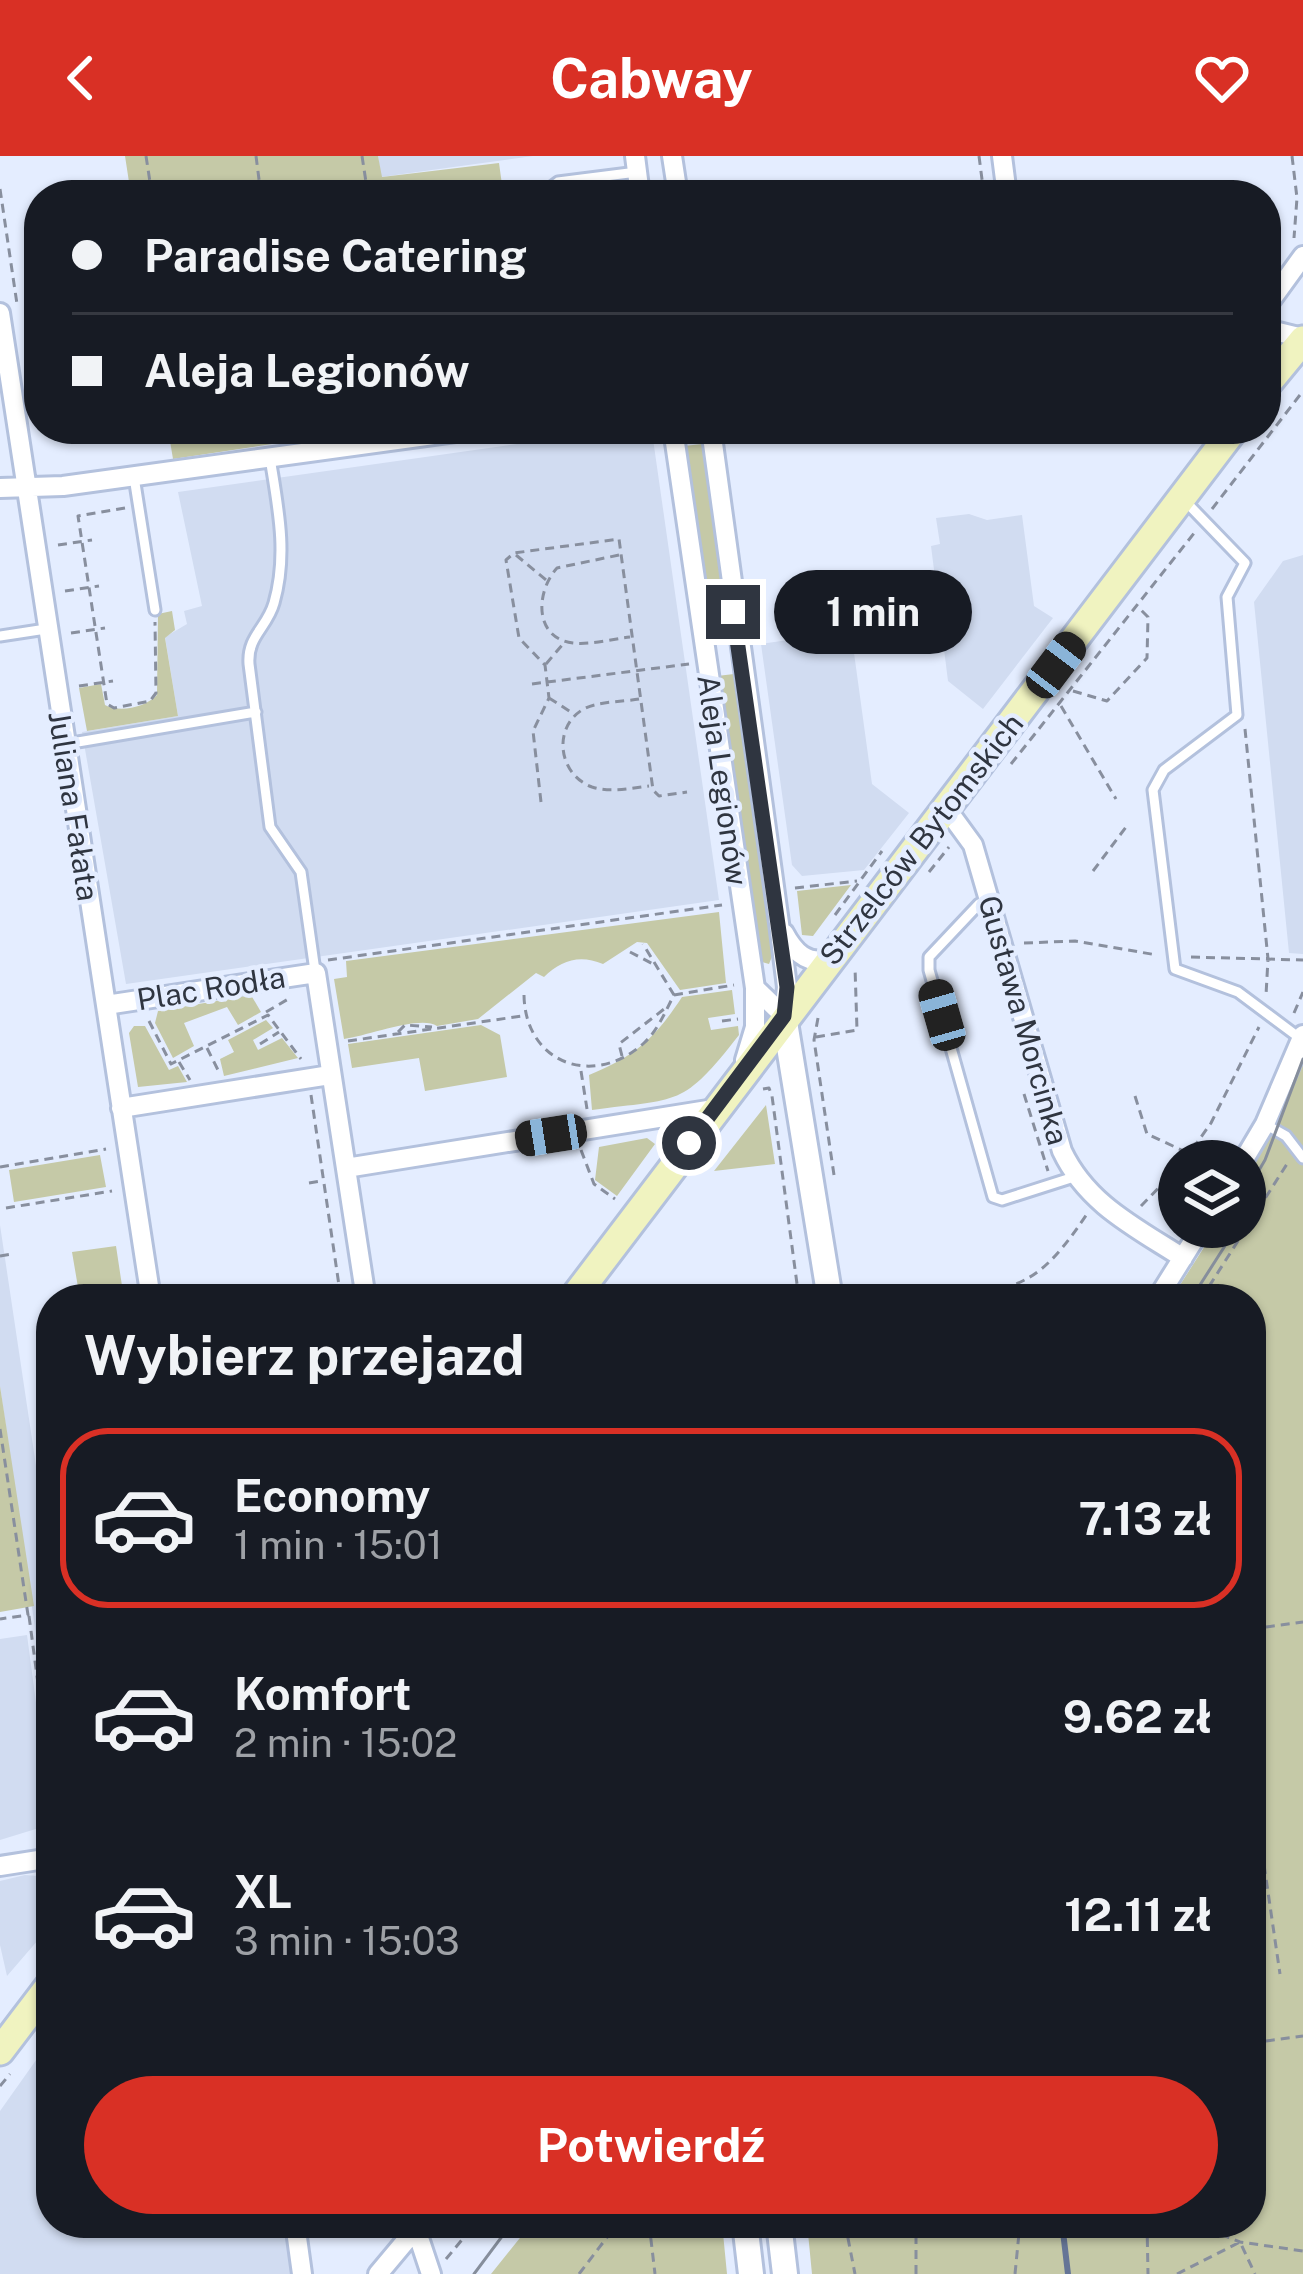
<!DOCTYPE html>
<html lang="pl">
<head>
<meta charset="utf-8">
<style>
	:root { --surface:#171b24; --page:#242831; --text:#f1f3f6; --muted:#9ea1a6; --line:#363941; --accent:#d93025 }
	body { margin:0; font-family:"Public Sans",sans-serif; background:var(--page); color:var(--text); height:100vh; display:flex; flex-direction:column; font-size:45px; white-space:nowrap }
	* { box-sizing:border-box; margin:0 }
	p { font-size:39px; color:var(--muted) }
	.icon { flex:none; width:66px; height:66px; fill:none; stroke:currentColor; stroke-width:2; stroke-linecap:round; stroke-linejoin:round }
	.map { position:relative; flex:1; overflow:hidden }
	.drawer { position:absolute; left:36px; top:1128px; width:1230px; height:954px; display:flex; flex-direction:column; background:var(--surface); border-radius:48px; box-shadow:0 3px 9px #0004 }
	.drawer>* { flex:none }
	.hud { position:absolute; left:24px; top:24px; width:1257px; height:264px; border-radius:48px; box-shadow:0 3px 9px #0004; display:grid; align-content:center; height:264px; padding:0 48px; background:var(--surface) }
	.tools { position:absolute; left:1158px; top:984px; display:grid; gap:24px }
	.tools a { display:grid; place-items:center; width:108px; height:108px; border-radius:50%; background:var(--surface); box-shadow:0 3px 9px #0004; font-size:60px }
	.end { position:absolute; width:54px; height:54px; margin:-27px; border:15px solid #2f3540; background:#fff; box-shadow:0 0 0 6px #fff }
	.from { border-radius:50% }
	.bubble { position:absolute; height:84px; border-radius:42px; background:var(--surface); box-shadow:0 3px 9px #0004; font-size:39px; font-weight:700; line-height:84px; text-align:center }
	.car { position:absolute; width:36px; height:72px; margin:-36px -18px; border-radius:15px; box-shadow:0 0 9px 3px #0007; background:linear-gradient(#222 24%,#8ab4d8 0 40%,#222 0 76%,#8ab4d8 0 86%,#222 0) }
	.hud b { display:flex; align-items:center; gap:42px; height:114px; font-size:45px }
	.hud b+b { border-top:3px solid var(--line) }
	.hud i { width:30px; height:30px; background:var(--text) }
	ul { padding:0; list-style:none }
	li { display:flex; align-items:center; gap:36px; height:180px; margin:0 24px 18px; padding:0 24px; border:6px solid transparent; border-radius:48px }
	li div { flex:1 }
	li b { display:block; font-size:45px }
	li em { font-style:normal; font-weight:700 }
	li.selected { border-color:var(--accent) }
	li>.icon { width:108px; height:108px; stroke-width:1.5 }
	h2 { padding:0 48px; font-size:54px; line-height:144px }
	.cta { display:flex; gap:24px; margin-top:auto; padding:24px 48px }
	.cta a { flex:1; height:138px; border-radius:72px; background:var(--accent); color:#fff; font-size:48px; font-weight:700; line-height:138px; text-align:center }
	header { display:flex; justify-content:space-between; align-items:center; height:156px; padding:0 48px; background:var(--accent); color:#fff; font-size:54px; font-weight:700 }
	.map>svg:first-child { display:block }
</style>
</head>
<body>
<header><svg class="icon" aria-label="back" viewBox="0 0 24 24"><path d="M15 5l-7 7 7 7"/></svg>Cabway<svg class="icon" aria-label="heart" viewBox="0 0 24 24"><path d="M12 20l-8-8c-3-5 5-10 8-4 3-6 11-1 8 4z"/></svg></header>
<div class="map">
<svg width="1303" height="2118" viewBox="0 0 1303 2118">
	<rect width="100%" height="100%" fill="#e4edff"/>
	<!-- built -->
	<path fill="#d1dcf1" d="M378 0H533L381 21Z
		M622 273 652 276 719 744 126 828 82 576 178 560 165 481 187 468 184 455 202 450 178 336Z
		M969 358 987 364 1022 359 1034 450 1053 462 983 553 948 525 931 390 940 388 936 362Z
		M1303 399V798L1289 797 1254 446 1283 405Z
		M851 475 872 628 909 657 864 714 802 720 792 709 761 488Z
		M0 1069 51 1410V1541H45L0 1230Z
		M27 1479 51 1659 39 1672 0 1684V1483Z
		M25 1719 51 1721V1769L7 1820 0 1789V1725Z
		M51 1883V2067H304L312 2118H0V1955Z"/>
	<!-- green -->
	<path fill="#c5c9a7" d="M125 0H378L382 21 499 7 503 36 537 39H131Z
		M168 273H387L304 284 300 275 288 276 285 286 173 303Z
		M702 288 729 479 712 481 684 290Z
		M172 455 175 474 165 482 178 560 87 575 79 532 101 528 105 549C120 557 146 551 157 539L158 458Z
		M734 518 773 798 769 808 758 805 717 520Z
		M851 729 813 780 802 779 797 735Z
		M719 756 726 827 680 834 647 787 637 786 603 808C580 798 561 804 544 821L536 817 478 863 437 870C420 859 368 880 344 883L334 823 347 821 346 805Z
		M732 834 735 858 708 862 711 874 738 870 739 879C682 952 680 942 592 954L589 919C636 900 655 882 682 841Z
		M251 839 261 856 238 869 227 851 184 867 194 890 173 902 155 867 158 855Z
		M266 864 273 872 253 884 258 894 282 882 298 902 224 920 220 903 234 896 228 884Z
		M481 869 500 879 507 921 425 935 419 902 352 912 348 888Z
		M134 870H145L169 914 178 910 187 926 138 931 129 877Z
		M1303 889V2118H812L807 2067H1251V1143H1171L1217 1071H1245V1027Z
		M766 949 775 1008 714 1015Z
		M647 982 655 988 617 1040 595 1024 599 991Z
		M100 999 106 1031 14 1046 9 1014Z
		M116 1090 124 1143H80L72 1096Z
		M0 1230 34 1450 0 1456Z
		M532 2067H722L727 2118H491Z"/>
	<g fill="none" stroke-linecap="round" stroke-linejoin="round">
		<!-- stream -->
		<path stroke="#657596" stroke-width="6" d="M1062 2067 1068 2118"/>
		<!-- service casing -->
		<g stroke="#b3c1dd" stroke-width="15">
			<path id="service" d="M551 39 550 32 558 26 637 16
				M270 302C278 352 288 398 274 447 267 472 247 480 249 508L270 671 301 716 315 815
				M134 321 155 454
				M1186 346 1245 407 1227 441 1237 559 1164 614 1153 634 1175 813 1238 836 1301 883
				M0 480 46 473
				M66 588 256 556
				M988 745 979 748 929 801V814L993 1041 1002 1044 1074 1021
				M1265 968 1286 980 1303 1002"/>
		</g>
		<!-- minor casing -->
		<g stroke="#b3c1dd" stroke-width="24">
			<path id="minor" d="M635 0 640 39
				M672 0 678 39
				M1002 0 1007 39
				M1266 151 1303 100
				M0 157 151 1143
				M1266 173 1303 182
				M673 273 755 832V871L745 904
				M711 273 779 767 787 831 784 860 755 832
				M0 332 63 330 477 273
				M946 652 973 689 1062 995C1087 1048 1135 1071 1183 1102
				M784 777C794 796 807 809 829 803
				M106 849 316 817 366 1143
				M121 952 330 919
				M1243 1005 1265 968 1303 879
				M346 1012 714 953
				M1157 1143 1202 1071
				M0 1710 51 1702
				M295 2067 302 2118
				M414 2067 431 2118
				M378 2118 414 2075"/>
		</g>
		<!-- tertiary casing -->
		<g stroke="#b3c1dd" stroke-width="30">
			<path id="tertiary" d="M784 860 830 1143
				M745 2067 751 2118
				M779 2067 785 2118"/>
		</g>
		<!-- secondary casing -->
		<g stroke="#b3c1dd" stroke-width="33">
			<path id="secondary" d="M1266 229 1303 184
				M573 1143 1234 273
				M0 1895 51 1828"/>
		</g>
		<!-- path -->
		<path stroke="#888f9e" stroke-width="3" stroke-dasharray="9 6" stroke-linecap="butt" d="M146 0 152 39
			M256 0 261 39
			M362 0 368 39
			M979 0 984 39
			M1292 0 1297 42 1294 82
			M0 33 17 148
			M490 286 578 273
			M125 352 78 360 107 548 114 552 150 545 156 537 155 466
			M1212 353 1303 235
			M58 389 92 384
			M516 399 546 424
			M619 399 557 412C536 435 533 482 573 487 591 489 612 483 630 481
			M65 435 99 430
			M71 477 105 472
			M546 508 563 488
			M532 528 689 508
			M79 530 113 525
			M1073 535 1107 545 1147 502 1148 461 1140 453
			M549 542 574 558
			M639 543C622 546 597 545 582 554 552 573 559 619 592 631 610 637 630 632 649 630
			M1061 550 1116 643
			M1245 573 1268 803 1266 839
			M1011 608 1195 376
			M541 646 533 575 549 542 545 509 519 482 506 404 514 397 619 383 653 634 659 640 687 636
			M1093 715 1126 671
			M929 716 949 691
			M795 732 857 725
			M835 759 882 695
			M1024 787 1075 785 1157 799
			M630 796 653 808
			M1191 801 1303 804
			M328 804 722 749
			M524 839C525 907 593 933 644 887 658 874 665 856 674 839L643 788
			M674 839 734 829
			M266 856 290 842
			M1294 857 1303 836
			M818 862 814 884 834 1019
			M149 865 171 908 268 859 301 903
			M722 865 738 863
			M398 876 405 869 432 871
			M816 881 857 874 855 811
			M348 885 522 860
			M260 888 279 876
			M207 892 219 916
			M622 900 619 888 668 850
			M179 906 190 924
			M581 915 587 953
			M763 933 769 932 772 940 799 1143
			M1024 938 1048 1015
			M311 939 341 1143
			M1135 940 1147 978 1188 997
			M581 994 594 1028 615 1043
			M1192 995 1223 996
			M1184 1005 1211 967 1259 871
			M0 1011 106 993
			M309 1027 321 1025
			M1141 1050 1179 1011
			M6 1052 112 1035
			M0 1100 12 1098
			M943 1143C1023 1133 1041 1126 1087 1058
			M1201 1143 1287 1008
			M0 1273 28 1459 0 1463
			M29 1460 51 1625
			M1251 1473 1303 1466
			M1251 1620 1280 1818
			M39 1806 51 1792
			M1251 1887 1303 1880
			M0 1930 10 1918
			M649 2067 655 2118
			M845 2067 855 2118
			M1147 2067 1148 2118
			M1193 2067 1240 2086 1303 2095
			M446 2103 476 2067
			M579 2118 618 2067
			M916 2118V2067
			M1015 2118 1020 2067
			M1177 2118 1240 2086 1255 2118"/>
		<!-- service -->
		<use href="#service" stroke="#fff" stroke-width="9"/>
		<!-- minor -->
		<use href="#minor" stroke="#fff" stroke-width="18"/>
		<!-- tertiary -->
		<use href="#tertiary" stroke="#fff" stroke-width="24"/>
		<!-- secondary -->
		<use href="#secondary" stroke="#f0f3c0" stroke-width="27"/>
		<!-- tram -->
		<path stroke="#868e9c" stroke-width="3" d="M1245 1038 1265 1004 1303 903
			M1191 1143 1237 1071
			M474 2118 512 2067"/>
	</g>
	<g fill="none" stroke-linecap="round" stroke-linejoin="round">
		<!-- route -->
		<path stroke="#2f3540" stroke-width="15" d="M689 987 784 860 787 831 733 456"/>
	</g>
	<g text-anchor="middle" dominant-baseline="central" stroke-width="9" stroke-linejoin="round" paint-order="stroke">
		<!-- street labels -->
		<g font-size="30" fill="#2f3540" stroke="#e4edff">
			<text transform="translate(723 624) rotate(82)">Aleja Legionów</text>
			<text transform="translate(74 650) rotate(81)">Juliana Fałata</text>
			<text transform="translate(921 683) rotate(-52)">Strzelców Bytomskich</text>
			<text transform="translate(211 832) rotate(-9)">Plac Rodła</text>
			<text transform="translate(1024 864) rotate(74)">Gustawa Morcinka</text>
		</g>
	</g>
</svg>
<div class="tools">
<a><svg class="icon" aria-label="layers" viewBox="0 0 24 24"><path d="M12 4l9 5-9 5-9-5zM3 14l9 5 9-5"/></svg></a>
</div>
<i class="end from" style="left:689px;top:987px"></i>
<i class="end" style="left:733px;top:456px"></i>
<div class="bubble" style="left:774px;top:414px;width:198px">1 min</div>
<i class="car" style="left:1056px;top:509px;rotate:37deg"></i>
<i class="car" style="left:942px;top:859px;rotate:344deg"></i>
<i class="car" style="left:551px;top:979px;rotate:261deg"></i>
<div class="hud">
<b><i class="from"></i>Paradise Catering</b>
<b><i></i>Aleja Legionów</b>
</div>
<section class="drawer">
<h2>Wybierz przejazd</h2>
<ul>
<li class="selected"><svg class="icon" aria-label="car" viewBox="0 0 24 24"><path d="M5 17H2v-5l4-1 3-4h7l3 4 3 1v5h-3M9 17h6M6 11h13"/><circle cx="7" cy="17" r="2"/><circle cx="17" cy="17" r="2"/></svg><div><b>Economy</b><p>1 min · 15:01</p></div><em>7.13 zł</em></li>
<li><svg class="icon" aria-label="car" viewBox="0 0 24 24"><path d="M5 17H2v-5l4-1 3-4h7l3 4 3 1v5h-3M9 17h6M6 11h13"/><circle cx="7" cy="17" r="2"/><circle cx="17" cy="17" r="2"/></svg><div><b>Komfort</b><p>2 min · 15:02</p></div><em>9.62 zł</em></li>
<li><svg class="icon" aria-label="car" viewBox="0 0 24 24"><path d="M5 17H2v-5l4-1 3-4h7l3 4 3 1v5h-3M9 17h6M6 11h13"/><circle cx="7" cy="17" r="2"/><circle cx="17" cy="17" r="2"/></svg><div><b>XL</b><p>3 min · 15:03</p></div><em>12.11 zł</em></li>
</ul>
<div class="cta"><a>Potwierdź</a></div>
</section>
</div>
</body>
</html>
